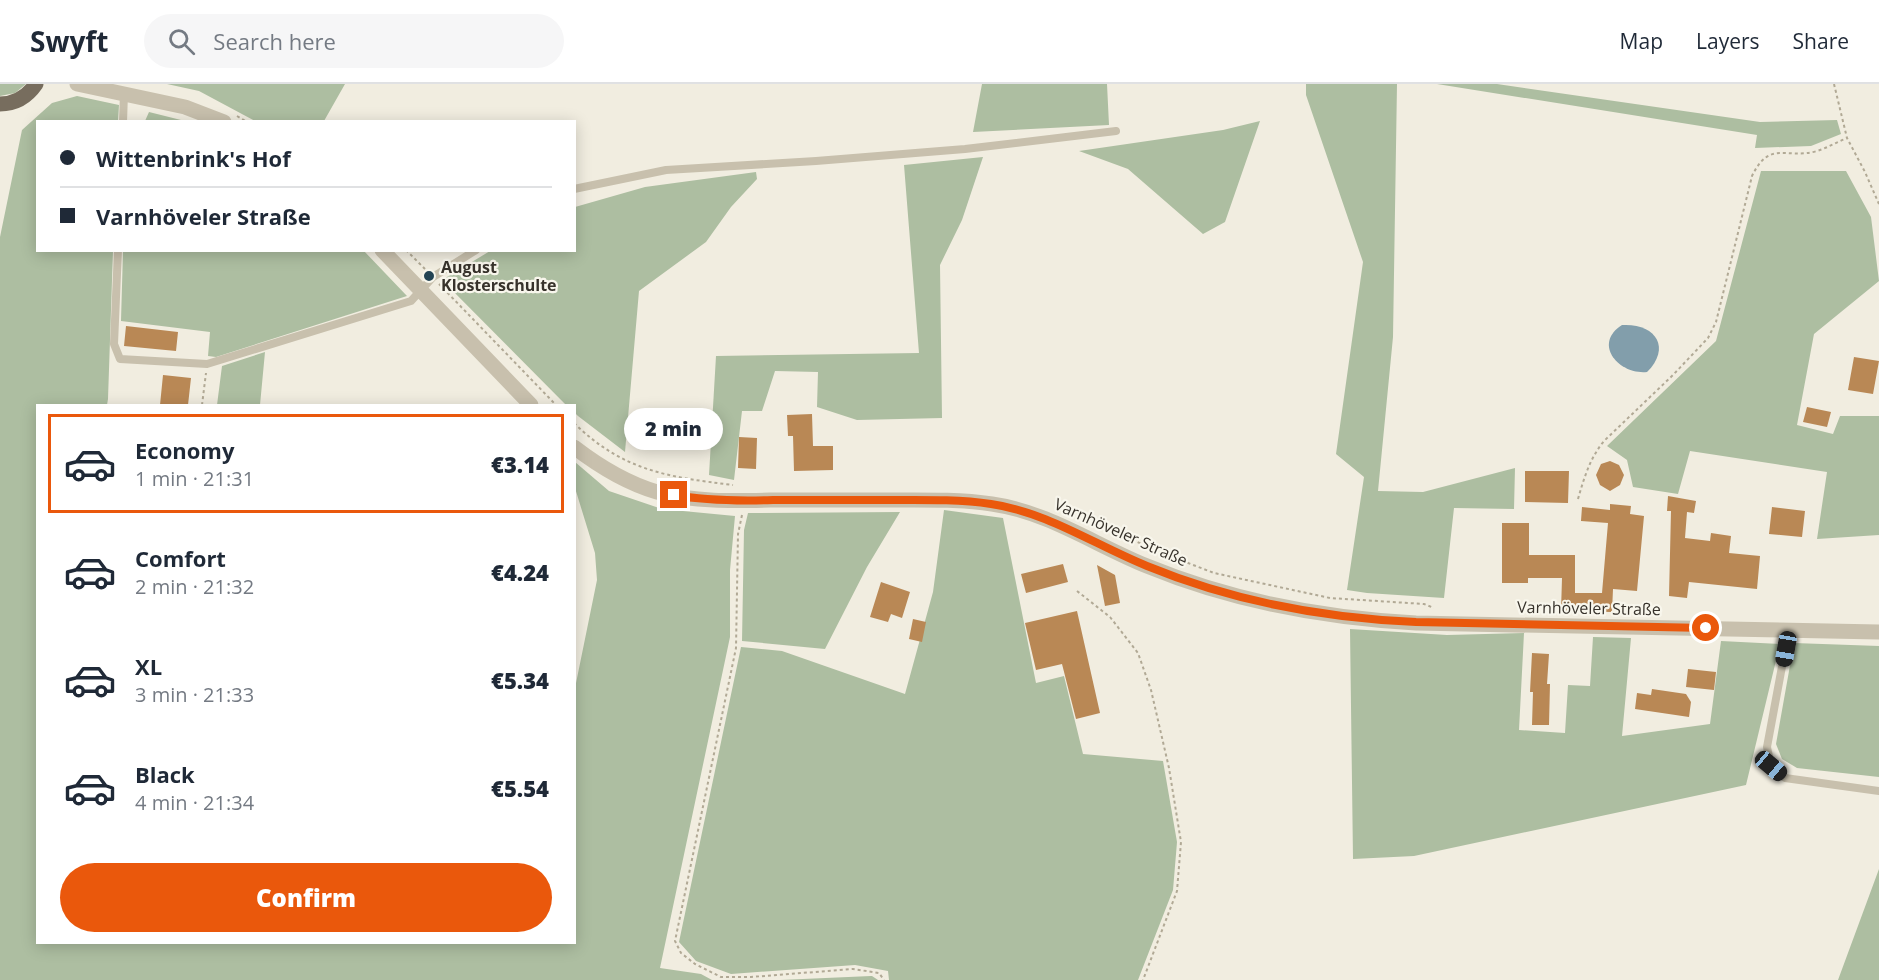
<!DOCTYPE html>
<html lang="en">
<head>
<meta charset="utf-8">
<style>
	:root { --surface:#fff; --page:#f6f6f7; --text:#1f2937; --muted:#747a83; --line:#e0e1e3; --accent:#ea580c }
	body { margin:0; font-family:"Open Sans",sans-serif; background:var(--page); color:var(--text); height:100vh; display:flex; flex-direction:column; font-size:22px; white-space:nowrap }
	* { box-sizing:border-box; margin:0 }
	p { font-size:20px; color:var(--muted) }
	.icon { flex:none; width:33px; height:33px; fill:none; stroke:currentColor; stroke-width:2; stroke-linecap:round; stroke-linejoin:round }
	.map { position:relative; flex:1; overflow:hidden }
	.sheet { position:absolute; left:36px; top:320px; width:540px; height:540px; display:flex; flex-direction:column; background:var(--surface); border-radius:0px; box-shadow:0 3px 15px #0003 }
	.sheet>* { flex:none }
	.guide { position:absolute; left:36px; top:36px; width:540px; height:132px; border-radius:0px; box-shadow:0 3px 15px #0003; display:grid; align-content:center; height:132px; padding:0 24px; background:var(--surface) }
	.end { position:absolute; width:27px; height:27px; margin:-14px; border:8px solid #ea580c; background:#fff; box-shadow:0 0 0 3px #fff }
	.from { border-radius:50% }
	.bubble { position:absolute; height:42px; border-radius:21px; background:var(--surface); box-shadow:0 3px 15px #0003; font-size:20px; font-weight:800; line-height:42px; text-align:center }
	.car { position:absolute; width:18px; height:36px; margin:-18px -9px; border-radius:8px; box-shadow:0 0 4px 2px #0007; background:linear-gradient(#222 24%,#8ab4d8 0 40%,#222 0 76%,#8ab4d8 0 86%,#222 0) }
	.guide b { display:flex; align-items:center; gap:21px; height:57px; font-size:22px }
	.guide b+b { border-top:2px solid var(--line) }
	.guide i { width:15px; height:15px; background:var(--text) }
	ul { padding:10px 0 0; list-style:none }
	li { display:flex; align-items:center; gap:18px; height:99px; margin:0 12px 9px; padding:0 12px; border:3px solid transparent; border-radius:0px }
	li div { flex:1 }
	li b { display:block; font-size:22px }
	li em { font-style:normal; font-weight:800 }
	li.current { border-color:var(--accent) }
	li>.icon { width:54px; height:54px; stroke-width:1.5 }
	.cta { display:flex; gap:12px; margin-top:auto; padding:12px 24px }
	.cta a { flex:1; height:69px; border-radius:36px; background:var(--accent); color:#fff; font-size:24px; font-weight:800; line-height:69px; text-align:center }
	header { display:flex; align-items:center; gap:36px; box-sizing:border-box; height:84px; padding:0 30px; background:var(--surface); border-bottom:2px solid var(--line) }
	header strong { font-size:28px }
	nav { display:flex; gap:33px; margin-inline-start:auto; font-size:21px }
	.search { width:420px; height:54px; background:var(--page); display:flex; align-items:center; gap:15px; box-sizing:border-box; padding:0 21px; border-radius:33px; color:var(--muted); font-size:22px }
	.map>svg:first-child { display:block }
</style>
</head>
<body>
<header>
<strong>Swyft</strong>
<div class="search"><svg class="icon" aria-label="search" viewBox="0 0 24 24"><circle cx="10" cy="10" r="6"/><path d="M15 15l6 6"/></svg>Search here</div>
<nav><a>Map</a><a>Layers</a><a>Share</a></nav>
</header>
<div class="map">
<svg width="1879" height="896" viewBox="0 0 1879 896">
	<rect width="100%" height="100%" fill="#f1ede0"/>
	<!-- green -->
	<path fill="#adbea1" d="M0 0H26L15 9 0 12Z
		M167 0H345L324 37H255L199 7Z
		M982 0H1107L1109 41 973 48Z
		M1306 0H1397L1393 253 1378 407 1423 408 1515 384 1514 425 1454 424 1444 514 1367 509 1347 506 1364 393 1336 370 1363 178 1306 11Z
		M1437 0H1497L1760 38 1837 36 1841 50 1811 62 1755 64 1757 51Z
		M77 12 119 21 118 37 38 38V166L113 167 108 315 107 321H38V858H574L575 604 597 496 595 469 575 404V378L609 407 662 425 735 432 730 486V553L660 884 701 890 712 896H0V153L22 46 52 19Z
		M149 28 185 37H145Z
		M1260 37 1225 138 1203 150 1128 85 1079 67 1223 46Z
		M983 73 962 136 940 181 942 334 857 336 817 323 818 288 775 287 762 327H742L734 396 709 391 716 272 919 269 904 81Z
		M1761 87H1846L1871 133 1879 197 1814 250 1797 341 1833 350 1840 332H1879V451L1817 455 1827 388 1690 367 1678 410 1633 403 1627 376 1607 362 1716 257Z
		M756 88 757 95 731 123 706 158 639 207 625 368 578 332 575 329 574 321H566L442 196 490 167 574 166 575 123 645 103Z
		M123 167H364L407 212 216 273 208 272 210 248 121 237Z
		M265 268 260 321H217L222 282Z
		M944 426 1003 434 1036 599 1064 592 1083 670 1163 677 1177 758 1173 806 1138 896H889L888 887 855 881 731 890 696 877 679 858 741 563 782 567 905 610 933 508Z
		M900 428 867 483 825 565 742 557 744 446 748 429Z
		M1350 545 1447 551 1524 549 1519 646 1565 649 1568 601 1590 602 1593 553 1631 554 1622 652 1710 640 1721 557 1780 560 1746 701 1414 772 1353 775Z
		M1794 559 1879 562V693L1797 684 1782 675 1776 660Z
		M1879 785V896H1838Z
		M872 892 878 896H780L871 892Z"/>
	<!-- water -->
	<path fill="#829eab" d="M1622 241C1655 239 1672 263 1647 288 1619 291 1592 260 1622 241Z"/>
	<!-- building -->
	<path fill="#b98855" d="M126 242 178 248 176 267 124 262Z
		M1854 273 1879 277 1873 310 1848 306Z
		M163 291 191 294 188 321H160Z
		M1807 323 1831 328 1827 343 1803 338Z
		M812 330 813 362H833V386L794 387 793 352H788L787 331Z
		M739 353 757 354 756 385 738 384Z
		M1610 377 1619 381 1624 391 1620 401 1610 407 1600 401 1596 391 1601 380Z
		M1525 387H1569L1568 419 1525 418Z
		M1668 412 1696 417 1694 429 1687 428 1685 454 1710 457 1711 449 1731 452 1729 469 1760 472 1757 505 1689 498 1687 514 1669 512 1671 427H1667Z
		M1610 420 1631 422 1630 430 1644 432 1637 507 1613 505 1612 528 1561 527 1562 494H1528V499H1502V439H1529V471H1575V509H1602L1608 439 1581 437 1582 423 1610 426Z
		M1772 423 1805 427 1802 453 1769 450Z
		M1063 480 1068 498 1026 509 1021 490Z
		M1097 481 1115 491 1120 519 1105 522Z
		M881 498 910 508 902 534 891 530 888 538 870 533Z
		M1077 527 1100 629 1076 635 1062 580 1036 586 1025 539Z
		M913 535 926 538 922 558 909 555Z
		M1532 569 1549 570 1547 600H1550L1549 641H1532L1533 608H1530Z
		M1688 585 1716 588 1714 606 1686 603Z
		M1652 605 1686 610 1691 618 1689 633 1635 625 1637 609 1651 611Z"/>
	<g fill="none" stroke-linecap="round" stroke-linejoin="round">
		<!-- path -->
		<path stroke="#b1a995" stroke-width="2" stroke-dasharray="3 3" stroke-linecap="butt" d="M1834 0 1847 54 1865 88 1879 120
			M237 32 247 38
			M406 166 425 185
			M439 200 556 321
			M202 321 206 289
			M574 339C623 387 668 393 733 401
			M1578 415C1584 394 1590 374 1604 357L1673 291 1708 254 1716 238 1752 92C1770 55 1786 76 1817 67 1827 64 1837 58 1847 54
			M742 431 738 450 736 564 675 857 681 869 695 880 721 893H751L853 885 879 889 884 896
			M1115 451 1124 452 1162 469 1214 489 1330 514 1424 520 1434 524
			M1077 507 1110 533 1138 569 1151 606 1169 684 1181 758 1177 807 1143 896"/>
		<!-- service -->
		<path stroke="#c8c0ad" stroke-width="8" d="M123 38 124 9
			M574 105 666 86 816 77 965 65 1116 47
			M118 166 114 260 120 275 207 280 411 217 433 193 476 166
			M1789 545 1767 663 1771 682 1785 694 1879 707"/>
		<!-- tertiary -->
		<path stroke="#c8c0ad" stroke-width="15" d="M77 0 185 23 224 38
			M382 166 531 321
			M574 363C600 383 626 399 657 408 694 418 733 417 770 416 809 416 849 416 888 416 922 416 958 415 992 420 1048 428 1095 461 1147 482 1232 517 1324 534 1416 539L1879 548"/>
		<!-- primary -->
		<path stroke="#776d5e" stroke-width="15" d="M0 20C16 20 27 13 36 0"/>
	</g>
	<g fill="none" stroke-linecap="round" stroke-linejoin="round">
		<!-- route -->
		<path stroke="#ea580c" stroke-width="8" d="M674 411C707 417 740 417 773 416 811 416 849 416 887 416 921 416 957 415 991 420 1047 428 1095 461 1147 482 1232 517 1324 534 1416 538L1706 544"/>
	</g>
	<!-- markers -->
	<circle fill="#244454" stroke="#f8f6ec" stroke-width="2" cx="429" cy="192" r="6"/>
	<g text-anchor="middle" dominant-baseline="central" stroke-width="4.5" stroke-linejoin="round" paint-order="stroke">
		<!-- poi labels -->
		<g font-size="16" font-weight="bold" fill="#37322b" stroke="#f8f6ec" text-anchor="start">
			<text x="441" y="183">August<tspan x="441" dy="18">Klosterschulte</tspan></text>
		</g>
		<!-- street labels -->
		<g font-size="16" fill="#37322b" stroke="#f8f6ec">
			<text transform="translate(1121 448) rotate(24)">Varnhöveler Straße</text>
			<text transform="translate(1589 524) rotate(1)">Varnhöveler Straße</text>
		</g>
	</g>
</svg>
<i class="end from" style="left:1706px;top:544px"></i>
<i class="end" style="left:674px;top:411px"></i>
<div class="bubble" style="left:624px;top:324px;width:99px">2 min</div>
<i class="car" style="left:1786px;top:565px;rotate:190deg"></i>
<i class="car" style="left:1771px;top:682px;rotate:130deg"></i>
<div class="guide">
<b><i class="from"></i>Wittenbrink's Hof</b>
<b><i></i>Varnhöveler Straße</b>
</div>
<section class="sheet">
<ul>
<li class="current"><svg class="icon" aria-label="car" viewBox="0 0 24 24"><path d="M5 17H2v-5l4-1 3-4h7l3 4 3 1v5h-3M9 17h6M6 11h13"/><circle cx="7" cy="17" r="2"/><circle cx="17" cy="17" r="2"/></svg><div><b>Economy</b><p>1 min · 21:31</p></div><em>€3.14</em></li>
<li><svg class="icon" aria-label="car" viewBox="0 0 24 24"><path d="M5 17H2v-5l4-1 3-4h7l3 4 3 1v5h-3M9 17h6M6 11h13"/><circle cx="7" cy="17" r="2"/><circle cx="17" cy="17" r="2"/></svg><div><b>Comfort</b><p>2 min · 21:32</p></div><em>€4.24</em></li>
<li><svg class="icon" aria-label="car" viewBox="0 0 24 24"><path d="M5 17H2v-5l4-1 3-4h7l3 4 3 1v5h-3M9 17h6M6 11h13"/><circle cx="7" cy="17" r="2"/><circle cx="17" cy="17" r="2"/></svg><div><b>XL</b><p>3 min · 21:33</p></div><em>€5.34</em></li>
<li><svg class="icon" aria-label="car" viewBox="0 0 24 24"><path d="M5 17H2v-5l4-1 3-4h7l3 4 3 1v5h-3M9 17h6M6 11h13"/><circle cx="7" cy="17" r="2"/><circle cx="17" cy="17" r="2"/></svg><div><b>Black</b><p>4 min · 21:34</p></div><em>€5.54</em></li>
</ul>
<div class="cta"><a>Confirm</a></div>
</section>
</div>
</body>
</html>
